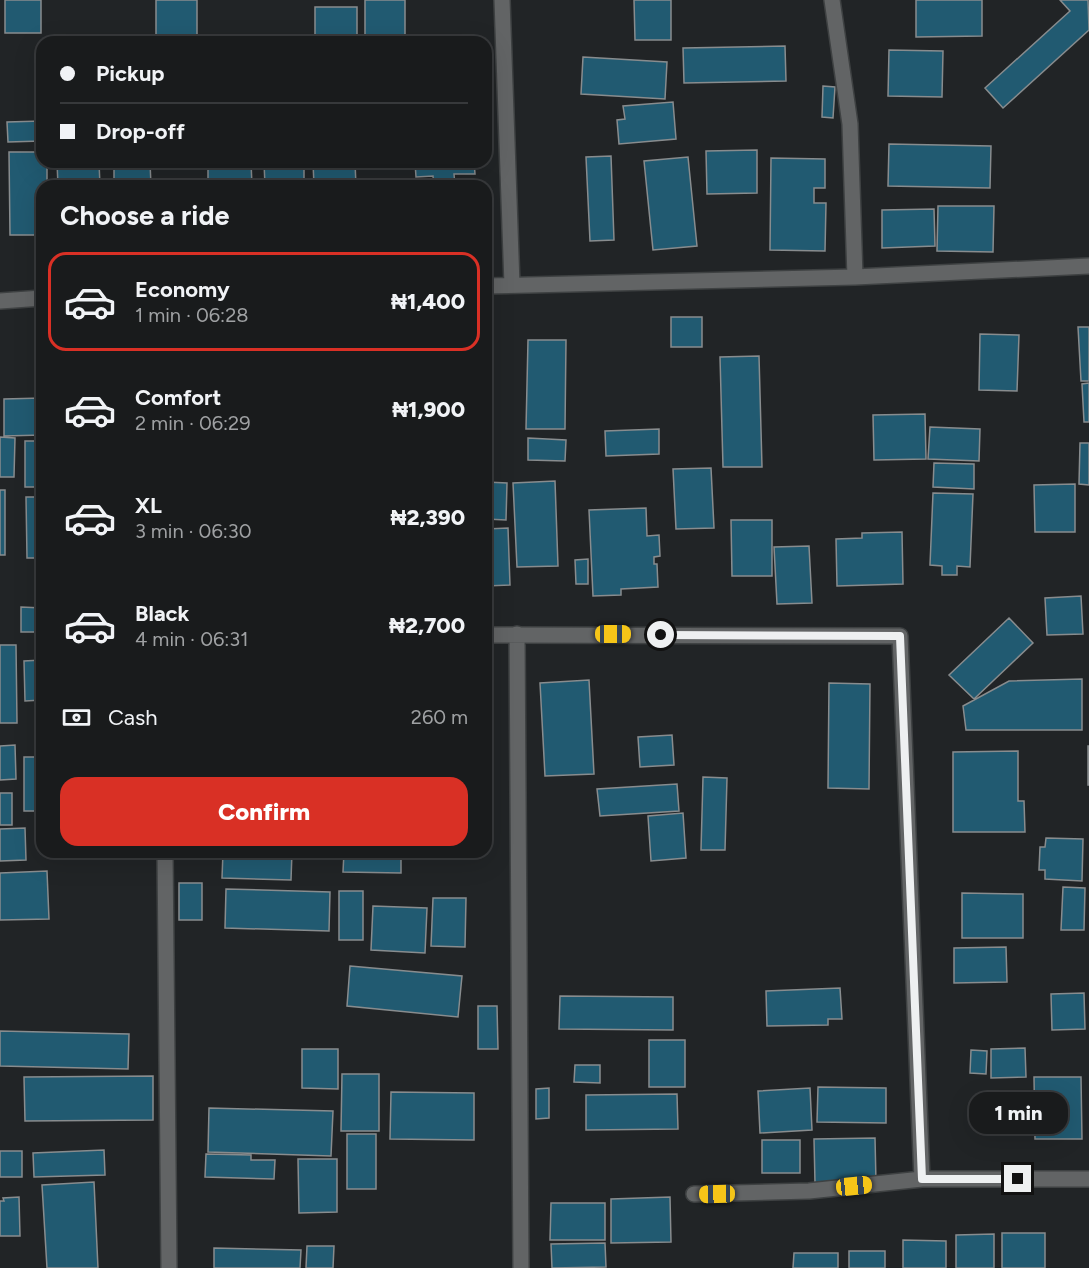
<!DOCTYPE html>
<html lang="en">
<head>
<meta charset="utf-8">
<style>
	:root { --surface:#191b1c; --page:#262829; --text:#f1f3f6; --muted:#9fa1a3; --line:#37393b; --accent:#d93025 }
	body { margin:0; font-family:Figtree,sans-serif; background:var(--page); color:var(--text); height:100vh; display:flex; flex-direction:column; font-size:22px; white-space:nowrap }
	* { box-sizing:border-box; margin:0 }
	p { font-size:20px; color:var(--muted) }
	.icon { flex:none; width:33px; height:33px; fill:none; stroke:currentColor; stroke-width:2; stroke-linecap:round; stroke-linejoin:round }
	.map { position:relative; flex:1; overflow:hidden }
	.side { position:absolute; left:36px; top:180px; width:456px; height:678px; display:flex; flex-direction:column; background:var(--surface); border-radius:18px; box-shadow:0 6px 24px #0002,0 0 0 2px var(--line) }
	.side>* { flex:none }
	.guide { position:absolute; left:36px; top:36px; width:456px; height:132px; border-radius:18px; box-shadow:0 6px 24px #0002,0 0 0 2px var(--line); display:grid; align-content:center; height:132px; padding:0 24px; background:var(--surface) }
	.end { position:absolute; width:27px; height:27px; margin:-14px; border:8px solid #eef0f1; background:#111; box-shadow:0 0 0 3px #111 }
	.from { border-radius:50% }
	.bubble { position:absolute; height:42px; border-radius:18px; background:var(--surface); box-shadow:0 6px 24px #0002,0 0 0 2px var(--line); font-size:20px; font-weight:800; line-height:42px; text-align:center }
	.car { position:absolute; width:18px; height:36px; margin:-18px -9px; border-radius:8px; box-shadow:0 0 4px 2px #0007; background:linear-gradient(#f5c518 24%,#345 0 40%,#f5c518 0 76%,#345 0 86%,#f5c518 0) }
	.guide b { display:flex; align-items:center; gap:21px; height:57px; font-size:22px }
	.guide b+b { border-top:2px solid var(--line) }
	.guide i { width:15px; height:15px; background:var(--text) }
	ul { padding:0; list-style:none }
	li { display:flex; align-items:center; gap:18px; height:99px; margin:0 12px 9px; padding:0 12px; border:3px solid transparent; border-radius:18px }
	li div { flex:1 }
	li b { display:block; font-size:22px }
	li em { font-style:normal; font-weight:800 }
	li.selected { border-color:var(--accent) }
	li>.icon { width:54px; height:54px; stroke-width:1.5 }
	h2 { padding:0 24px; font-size:27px; line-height:72px }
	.pay { display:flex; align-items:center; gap:15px; height:66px; padding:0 24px; font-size:22px }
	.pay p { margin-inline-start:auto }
	.action { display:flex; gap:12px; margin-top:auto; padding:12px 24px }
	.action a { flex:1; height:69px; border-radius:18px; background:var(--accent); color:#fff; font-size:24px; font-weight:800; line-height:69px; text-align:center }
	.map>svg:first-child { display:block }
</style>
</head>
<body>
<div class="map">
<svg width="1089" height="1268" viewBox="0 0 1089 1268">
	<rect width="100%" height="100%" fill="#212426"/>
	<!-- building -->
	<path fill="#215a71" stroke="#888c8e" stroke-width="1.5" d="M5 0H41V33H5Z
		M156 0H197V40H156Z
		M365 0H405V36H365Z
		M634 0H671V40H635Z
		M916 0H982V36L916 37Z
		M1060 0H1088L1089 30 1003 108 985 88 1070 11Z
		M315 7H357V42H315Z
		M247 40V42H213V41Z
		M785 46 786 81 684 83 683 48Z
		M889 50 943 51 942 97 888 96Z
		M583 57 667 62 665 99 581 94Z
		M823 86 835 87 833 118 822 117Z
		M673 102 676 139 619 144 617 120 625 119 623 106Z
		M42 121V141L8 142 7 122Z
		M889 144 991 146 990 188 888 186Z
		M757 150V193L707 194 706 151Z
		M9 152H42V162H47V186H42V235H10Z
		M611 156 614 240 590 241 586 157Z
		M688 157 697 246 653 250 644 161Z
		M771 158 825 159V188H814V203H826L825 251 770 250Z
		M57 162H99L100 186H58Z
		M114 162H150L151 186H114Z
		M208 162H251L252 186H208Z
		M264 162H304V186H265Z
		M313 162H355L356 186H314Z
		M367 162H403V166L367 167Z
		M415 162H474L475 174H454L455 186H434L433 176 416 177Z
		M938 206H994L993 252 937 251Z
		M934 209 935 246 882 248V210Z
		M671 317H702V347H671Z
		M1078 327H1089V381H1081Z
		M980 334 1019 335 1017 391 979 390Z
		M528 340H566L565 429H526Z
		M759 356 762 467H723L720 357Z
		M1089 383V422H1084L1082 384Z
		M42 398V435L4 436V399Z
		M925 414 926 459 874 460 873 415Z
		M930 427 980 429 979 461 928 459Z
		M659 429V454L606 456 605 431Z
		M0 437 15 438 14 477H0Z
		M528 438 566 440 565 461 528 460Z
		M25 441H42V487H25Z
		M1080 443H1089V485L1079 484Z
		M934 463 974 464V489L933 487Z
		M711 468 714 528 676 529 673 469Z
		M555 481 558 566 517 567 513 483Z
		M486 482 507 483 506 520 486 519Z
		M1075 484V532H1035L1034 485Z
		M0 490H5V555H0Z
		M933 493 973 494 970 567 957 566V575H942V566L930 565Z
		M26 497H42V558H27Z
		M646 508 647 536 659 535 660 556 654 557V564H657L658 587 621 589V595L593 596 589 510Z
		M731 520H772V576H732Z
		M508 528 510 585 486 586V529Z
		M902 532 903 584 837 586 836 539 862 538V533Z
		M809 546 812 603 777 604 774 547Z
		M588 559V584H576L575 560Z
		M1081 596 1083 634 1047 635 1045 598Z
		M21 607 42 608V632H21Z
		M1009 618 1033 643 974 699 949 675Z
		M0 645H16L17 723H0Z
		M42 660V700L25 701 24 661Z
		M1082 679V730H966L963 706 1009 681Z
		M589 680 594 774 545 776 540 683Z
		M829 683 870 684 869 789 828 788Z
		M672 735 674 765 640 767 638 737Z
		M15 745 16 779 0 780V746Z
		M1088 746H1089V785H1088Z
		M1018 751V801H1024L1025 832H953V752Z
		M24 757H42V811H24Z
		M703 777 727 778 725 850H701Z
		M677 784 679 811 600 816 597 789Z
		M0 793H12V825H0Z
		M683 813 686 858 651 861 648 816Z
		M25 828 26 860 0 861V829Z
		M1046 838 1083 839 1082 881 1045 879V870H1039L1040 847H1045Z
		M223 852H292L291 880 222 878Z
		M344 852H401V873L343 872Z
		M47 871 49 919 0 920V873Z
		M179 883H202V920H179Z
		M1063 887 1085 888 1084 930H1061Z
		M226 889 330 892 329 931 225 928Z
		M339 891H363V940H339Z
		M962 893 1023 894V938H962Z
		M433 898H466L465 947 431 946Z
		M373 906 427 908 425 953 371 950Z
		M1006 947 1007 982 954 983V948Z
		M350 966 462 976 458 1017 347 1006Z
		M840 988 842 1019H828V1025L767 1026 766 991Z
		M1084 993 1085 1029 1052 1030 1051 994Z
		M560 996 673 997V1030L559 1029Z
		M478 1006H497L498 1049H478Z
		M0 1031 129 1034 128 1069 0 1066Z
		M649 1040H685V1087H649Z
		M1025 1048 1026 1077 991 1078V1049Z
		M302 1049H338V1089L302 1088Z
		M971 1050 987 1051 986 1074 970 1073Z
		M575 1065H600V1083L574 1082Z
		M342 1074H379V1131H341Z
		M153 1076V1120L25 1121 24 1077Z
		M1034 1077H1081L1082 1139H1035Z
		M818 1087 886 1088V1123L817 1122Z
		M549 1088V1118L536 1119V1089Z
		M810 1088 812 1130 760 1133 758 1091Z
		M391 1092 474 1093V1140L390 1139Z
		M677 1094 678 1129 586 1130V1095Z
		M209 1108 333 1111 331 1156 208 1152Z
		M347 1134H376V1189H347Z
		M875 1138 876 1182 815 1183 814 1139Z
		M762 1140H800V1173H762Z
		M104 1150 105 1175 34 1177 33 1153Z
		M0 1151H22V1177H0Z
		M206 1154 251 1155V1160H275L274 1179 205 1177Z
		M298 1159H337V1212L299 1213Z
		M94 1182 98 1268H47L42 1185Z
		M19 1197 20 1236H0V1201H4L3 1198Z
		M670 1197 671 1242 611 1243V1199Z
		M551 1203H605V1240H550Z
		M1002 1233H1045V1268H1002Z
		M994 1234V1268H956V1235Z
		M903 1240 946 1241V1268H903Z
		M605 1243 606 1267 552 1268 551 1244Z
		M307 1246H334L333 1268H306Z
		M214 1248 301 1250 300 1268H214Z
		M849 1251H885V1268H849Z
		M794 1253H838V1268H793Z"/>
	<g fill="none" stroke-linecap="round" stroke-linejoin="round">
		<!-- minor casing -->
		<g stroke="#3e4142" stroke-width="18">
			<path id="minor" d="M502 0 512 285
				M832 0 850 124 855 277
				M486 286 855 277 1089 266
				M0 301 42 298
				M517 634 521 1268
				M486 635 900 636 922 1179
				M165 852 169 1268
				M694 1194 809 1191 922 1179H1089"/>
		</g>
		<!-- minor -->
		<use href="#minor" stroke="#626465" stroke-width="15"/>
	</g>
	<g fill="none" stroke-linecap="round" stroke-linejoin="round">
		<!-- route -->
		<path stroke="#eef0f1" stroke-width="8" d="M661 635 900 636 922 1179H1018"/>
	</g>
</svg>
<i class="end from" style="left:661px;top:635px"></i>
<i class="end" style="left:1018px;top:1179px"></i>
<div class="bubble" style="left:969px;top:1092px;width:99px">1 min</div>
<i class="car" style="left:613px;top:634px;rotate:90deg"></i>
<i class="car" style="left:854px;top:1186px;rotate:84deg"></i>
<i class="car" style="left:717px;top:1194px;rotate:269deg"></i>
<div class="guide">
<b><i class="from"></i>Pickup</b>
<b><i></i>Drop-off</b>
</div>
<section class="side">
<h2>Choose a ride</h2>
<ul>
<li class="selected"><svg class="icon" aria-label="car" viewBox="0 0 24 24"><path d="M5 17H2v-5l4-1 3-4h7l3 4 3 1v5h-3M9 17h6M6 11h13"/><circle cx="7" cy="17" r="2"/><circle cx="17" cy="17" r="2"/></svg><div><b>Economy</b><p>1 min · 06:28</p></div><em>₦1,400</em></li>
<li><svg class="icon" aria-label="car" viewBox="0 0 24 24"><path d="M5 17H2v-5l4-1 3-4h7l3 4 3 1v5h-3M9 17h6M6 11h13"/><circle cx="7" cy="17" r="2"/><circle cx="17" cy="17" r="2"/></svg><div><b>Comfort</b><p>2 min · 06:29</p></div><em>₦1,900</em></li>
<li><svg class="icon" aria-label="car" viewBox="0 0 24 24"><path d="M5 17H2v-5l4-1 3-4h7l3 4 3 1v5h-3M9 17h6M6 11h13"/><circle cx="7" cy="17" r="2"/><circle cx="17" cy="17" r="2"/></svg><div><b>XL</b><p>3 min · 06:30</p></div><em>₦2,390</em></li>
<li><svg class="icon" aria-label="car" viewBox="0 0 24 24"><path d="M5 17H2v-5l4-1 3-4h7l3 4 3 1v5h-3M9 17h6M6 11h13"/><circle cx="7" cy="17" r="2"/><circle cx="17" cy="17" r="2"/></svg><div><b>Black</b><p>4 min · 06:31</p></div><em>₦2,700</em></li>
</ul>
<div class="pay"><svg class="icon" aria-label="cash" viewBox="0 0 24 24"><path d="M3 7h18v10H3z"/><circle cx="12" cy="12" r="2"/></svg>Cash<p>260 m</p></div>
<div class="action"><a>Confirm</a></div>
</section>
</div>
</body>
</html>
